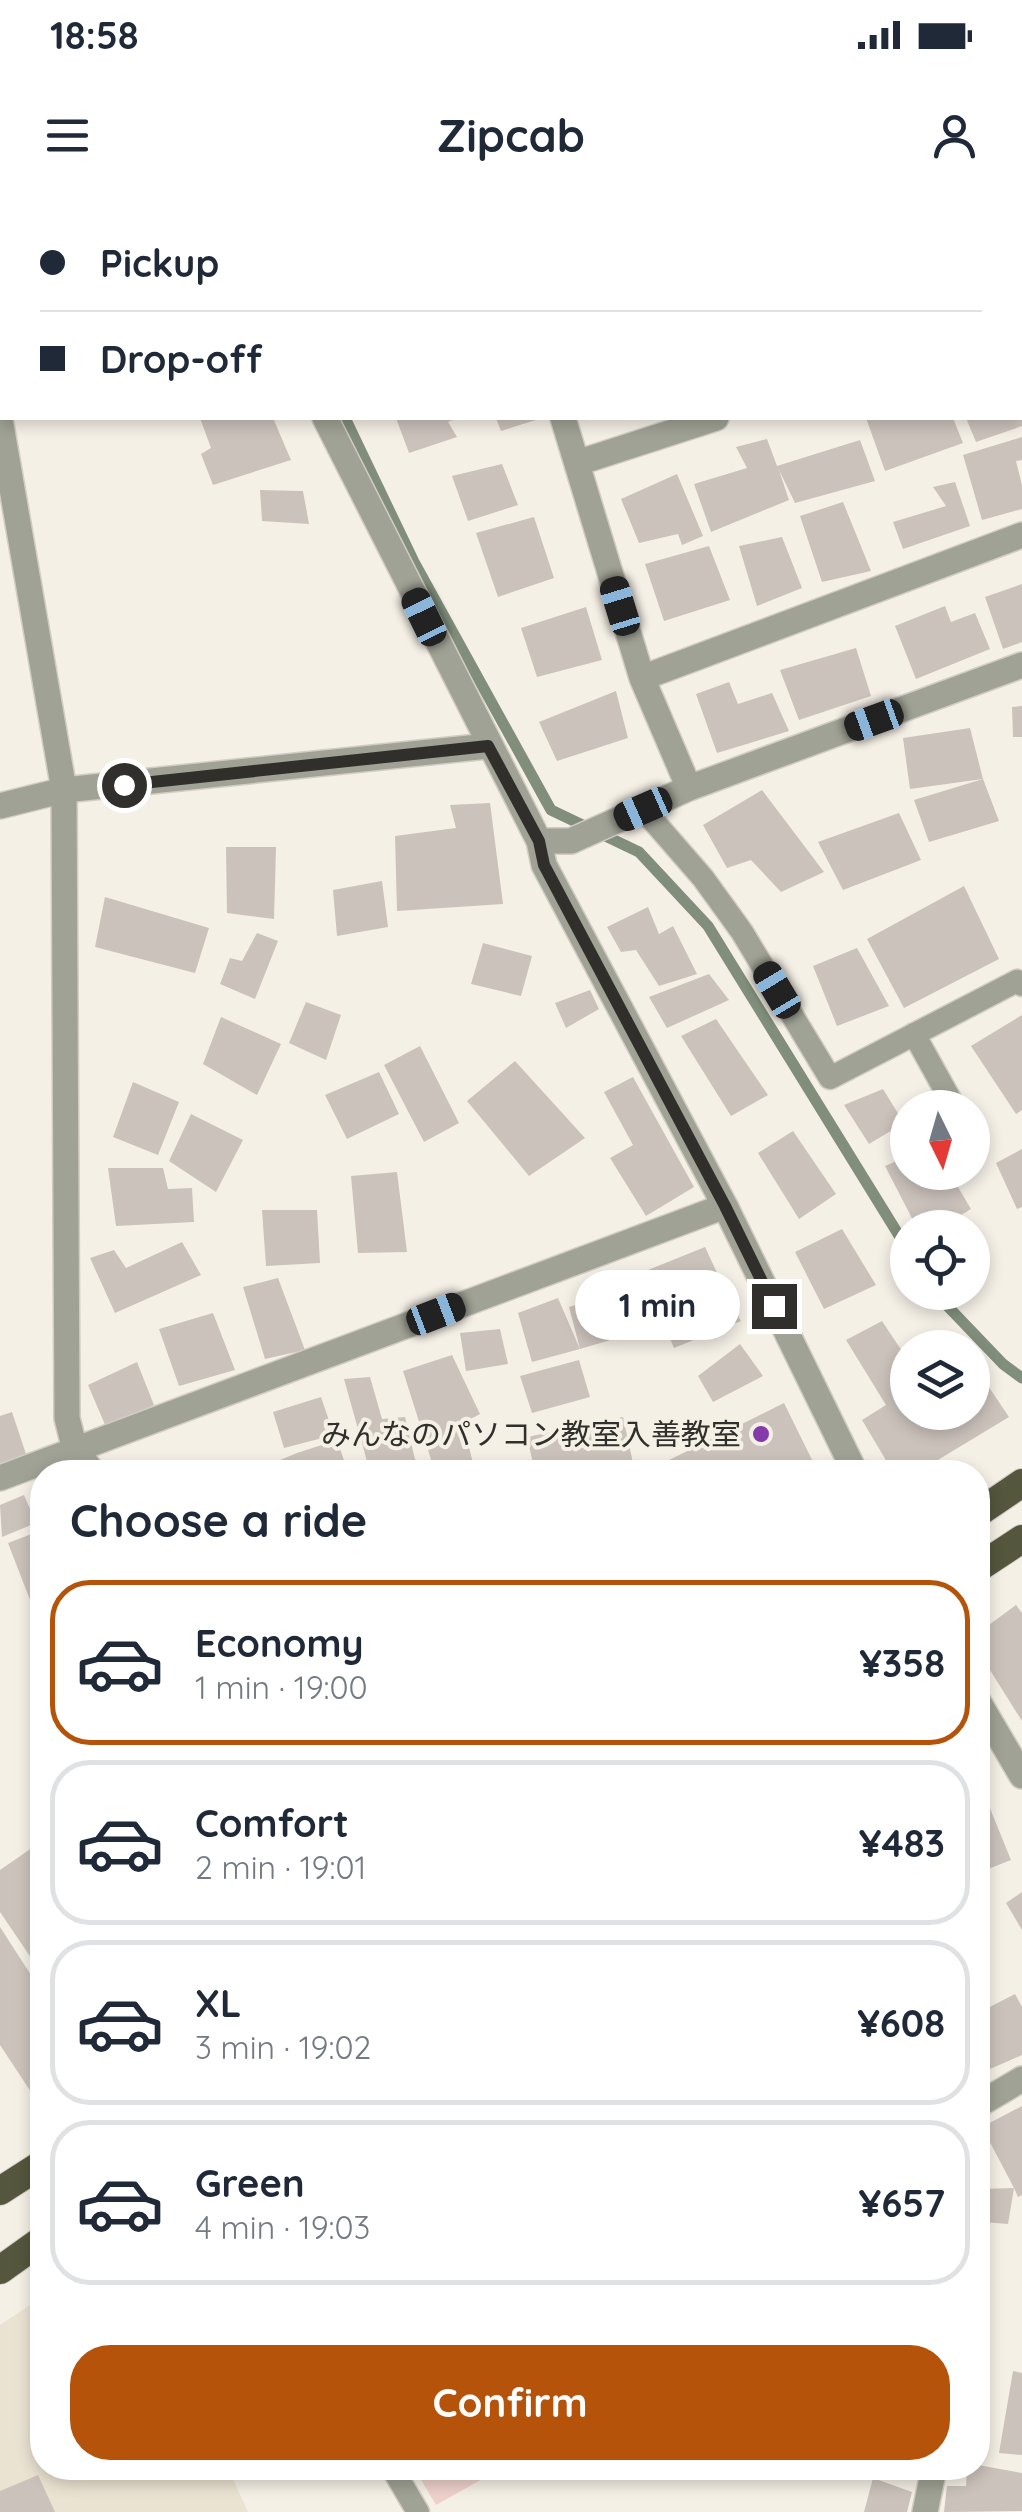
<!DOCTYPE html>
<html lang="en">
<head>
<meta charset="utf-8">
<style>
	:root { --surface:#fff; --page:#f6f6f7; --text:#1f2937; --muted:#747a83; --line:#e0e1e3; --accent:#b45309 }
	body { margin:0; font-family:Quicksand,"Noto Sans JP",sans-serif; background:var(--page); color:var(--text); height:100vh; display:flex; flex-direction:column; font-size:38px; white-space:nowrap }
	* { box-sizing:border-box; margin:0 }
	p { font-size:32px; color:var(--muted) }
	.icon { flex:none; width:55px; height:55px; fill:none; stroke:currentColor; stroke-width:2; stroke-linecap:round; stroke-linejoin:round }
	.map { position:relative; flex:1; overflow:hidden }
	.sheet { position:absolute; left:30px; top:1260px; width:960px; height:1020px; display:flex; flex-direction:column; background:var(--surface); border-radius:40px; box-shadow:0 5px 15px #0003 }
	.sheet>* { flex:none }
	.top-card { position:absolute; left:0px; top:0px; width:1022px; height:220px; box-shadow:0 5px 15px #0003; display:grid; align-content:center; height:220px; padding:0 40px; background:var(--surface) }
	.needle { width:65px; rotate:175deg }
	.buttons { position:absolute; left:890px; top:890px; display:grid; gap:20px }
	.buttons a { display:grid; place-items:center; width:100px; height:100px; border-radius:50%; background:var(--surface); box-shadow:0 5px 15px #0003; font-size:50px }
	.end { position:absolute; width:45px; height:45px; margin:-22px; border:12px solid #312f2b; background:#fff; box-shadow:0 0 0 5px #fff }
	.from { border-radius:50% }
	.bubble { position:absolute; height:70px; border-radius:35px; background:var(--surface); box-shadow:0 5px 15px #0003; font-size:32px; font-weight:700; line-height:70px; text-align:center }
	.car { position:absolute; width:30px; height:60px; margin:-30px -15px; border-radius:12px; box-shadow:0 0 8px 2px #0007; background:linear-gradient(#222 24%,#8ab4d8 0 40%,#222 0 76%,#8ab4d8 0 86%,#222 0) }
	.top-card b { display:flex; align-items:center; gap:35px; height:95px; font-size:38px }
	.top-card b+b { border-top:2px solid var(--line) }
	.top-card i { width:25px; height:25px; background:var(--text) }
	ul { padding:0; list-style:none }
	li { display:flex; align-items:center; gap:30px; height:165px; margin:0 20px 15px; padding:0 20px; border:5px solid var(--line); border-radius:40px }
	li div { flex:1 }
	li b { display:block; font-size:38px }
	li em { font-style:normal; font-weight:700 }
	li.on { border-color:var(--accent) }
	li>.icon { width:90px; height:90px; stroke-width:1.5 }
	h2 { padding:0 40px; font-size:45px; line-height:120px }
	.button { display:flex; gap:20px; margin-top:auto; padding:20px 40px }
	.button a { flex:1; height:115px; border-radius:40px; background:var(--accent); color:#fff; font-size:40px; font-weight:700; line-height:115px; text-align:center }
	.status { display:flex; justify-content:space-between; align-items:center; height:70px; padding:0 50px; background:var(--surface); direction:ltr }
	.status svg { height:28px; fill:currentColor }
	header { display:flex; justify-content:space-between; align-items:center; height:130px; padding:0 40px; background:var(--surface); font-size:45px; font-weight:700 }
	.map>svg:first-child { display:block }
</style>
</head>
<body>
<div class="status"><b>18:58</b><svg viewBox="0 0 49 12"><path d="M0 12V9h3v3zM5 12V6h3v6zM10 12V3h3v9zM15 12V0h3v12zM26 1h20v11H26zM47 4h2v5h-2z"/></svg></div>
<header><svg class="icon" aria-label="menu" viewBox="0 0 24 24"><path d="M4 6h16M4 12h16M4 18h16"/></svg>Zipcab<svg class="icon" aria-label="person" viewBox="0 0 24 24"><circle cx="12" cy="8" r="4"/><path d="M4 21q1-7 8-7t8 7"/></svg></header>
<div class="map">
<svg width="1022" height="2312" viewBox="0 0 1022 2312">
	<rect width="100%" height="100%" fill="#f5f0e6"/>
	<!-- built -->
	<path fill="#ebe3d2" d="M42 2097V2268H228L248 2312H0V2125Z"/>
	<!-- green -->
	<path fill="#eed1cb" d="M414 2268H502L436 2305Z"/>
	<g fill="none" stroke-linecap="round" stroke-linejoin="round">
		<!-- stream -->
		<path stroke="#808e7b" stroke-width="11" d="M242 0 243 2
			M345 218 414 362 551 610 639 652 708 726 908 1050
			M934 1092 1003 1164 1022 1178"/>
	</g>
	<!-- building -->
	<path fill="#cbc2bb" d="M200 218H273L291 260 213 285 201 254 211 248Z
		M396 218H457L448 222 457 237 409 253Z
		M496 218H542L501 231Z
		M866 218H953L963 243 885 271Z
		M966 218H1022V226L976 242Z
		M1022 237V260L1016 261 1022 285V309L982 320 963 255Z
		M767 239 777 266 860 240 875 281 795 303 779 270 789 300 711 332 694 284 747 268 736 247Z
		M502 264 518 305 468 321 452 276Z
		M677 274 703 336 682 345 678 334 639 343 621 299Z
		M955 282 970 326 903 349 893 322 946 306 933 287Z
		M260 290 303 291 309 324 262 321Z
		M843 302 871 371 822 382 800 316Z
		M534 317 554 378 498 397 476 333Z
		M782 337 802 388 757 406 739 346Z
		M709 346 730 400 664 421 645 364Z
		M1022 384V442L1003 449 985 397Z
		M945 406 951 422 975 413 990 449 916 479 895 426Z
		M586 407 602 460 537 477 521 428Z
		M856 448 871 496 799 520 780 470Z
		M729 482 738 504 772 493 789 531 717 553 696 494Z
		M616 491 628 538 557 561 539 522Z
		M1022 506V537H1013L1012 507Z
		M970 528 983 579 999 621 929 642 914 600 983 579 910 589 903 538Z
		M762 590 824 672 781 692 751 660 727 668 703 625Z
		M490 603 503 704 397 711 395 636 456 628 450 605Z
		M899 613 921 660 843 690 818 642Z
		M226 647H276L274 719 227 713Z
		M382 681 388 727 337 736 333 690Z
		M964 686 999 759 904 808 867 739Z
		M105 697 209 728 195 773 95 747Z
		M648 707 659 734 673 726 697 774 659 786 636 750 621 752 607 727Z
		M257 733 278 741 255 799 220 784 230 758 242 761Z
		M483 743 532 756 521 796 471 784Z
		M857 748 889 806 837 826 813 766Z
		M709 774 729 800 667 828 649 797Z
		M590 790 599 809 566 828 555 803Z
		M306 802 341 815 326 860 289 843Z
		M1022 815V910L1016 914 971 846Z
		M221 817 281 844 257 895 203 864Z
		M716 819 768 895 731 916 681 836Z
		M420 846 459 923 424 942 384 865Z
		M515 861 585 938 529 976 467 901Z
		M379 872 399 914 347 939 325 895Z
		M633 877 694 987 646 1016 610 958 633 945 604 892Z
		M133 882 179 902 158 955 113 937Z
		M883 889 904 923 869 944 844 905Z
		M191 914 243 940 216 992 169 961Z
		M793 931 836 994 799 1019 758 953Z
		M1022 949V1007L1017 1009 996 963Z
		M908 956V972H949L971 1009 940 1028H917L885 966Z
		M108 968H163L168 989 192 988 194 1022 116 1026Z
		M397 972 407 1052 358 1053 351 976Z
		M262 1010H317L320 1063 266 1066Z
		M842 1029 876 1085 824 1109 795 1052Z
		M182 1042 201 1075 115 1113 90 1058 114 1050 126 1068Z
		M705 1047 719 1077 660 1097 648 1070Z
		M278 1078 305 1150 265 1159 243 1087Z
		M722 1088 741 1121 674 1148 658 1111Z
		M627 1089 641 1131 580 1149 569 1107Z
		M558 1098 580 1149 532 1162 518 1113Z
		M213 1113 235 1170 179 1186 159 1129Z
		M882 1121 908 1160V1212H972V1162L1009 1217 918 1272H893L862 1220 886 1205 846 1140Z
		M500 1129 508 1164 466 1171 460 1133Z
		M740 1144 763 1176 713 1202 698 1176Z
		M452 1155 480 1214 463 1223 473 1263 434 1269 403 1171Z
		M579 1160 590 1197 532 1213 520 1176Z
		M137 1162 154 1205 106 1227 88 1185Z
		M370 1177 382 1219 405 1217 418 1272H370L344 1179Z
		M321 1197 334 1235 284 1248 273 1212Z
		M784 1203 818 1272H665L661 1264Z
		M12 1212 27 1257 0 1267V1216Z
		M623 1217 635 1272H535L527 1237Z
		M337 1240 348 1272H251L297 1253Z
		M24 1295 36 1323 2 1337 0 1305Z
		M42 1330V1401L32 1405 8 1343Z
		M1016 1405 1022 1413V1521L978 1451V1433Z
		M978 1579 1011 1660 978 1673Z
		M42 1641V1774L0 1712V1670Z
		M1022 1692V1730L1006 1703Z
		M0 1727 42 1792V1889L33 1895 0 1845Z
		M1015 1794 1022 1807V1855L990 1869 978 1845V1813Z
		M1022 1906V1995L1018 1997 1014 1988 1008 2024 983 2022 981 1989 1014 1988 982 1927Z
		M1013 2171 1022 2173V2255L999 2253Z
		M978 2221 988 2223 979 2261H978Z
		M978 2265 1022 2273V2311L944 2312 947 2286H966L967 2268Z
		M38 2275 55 2312H0V2291Z
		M873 2278 912 2292 907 2312H864Z"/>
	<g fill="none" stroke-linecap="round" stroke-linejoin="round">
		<!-- service casing -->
		<g stroke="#d2cdc4" stroke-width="25">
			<path id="service" d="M643 609 703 678 742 732 830 878 1017 781 1022 785
				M914 834 955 908
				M392 2268 418 2312"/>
		</g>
		<!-- minor casing -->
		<g stroke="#d2cdc4" stroke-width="28">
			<path id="minor" d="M215 0 216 2
				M494 0 495 2
				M147 2 154 0
				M300 2 307 0
				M705 2 712 0
				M0 39 2 38
				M1020 117H1022
				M325 218 539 641 544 665 725 1006 855 1272
				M563 218 642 478 689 588
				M0 219 64 590 67 1218 75 1250 93 1272
				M577 263 716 218
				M642 478 1022 335
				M0 606 64 590 488 546
				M539 641H571L689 588 1022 465
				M0 1278 725 1006
				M978 1501 1022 1576
				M978 1905 1022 1879
				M925 2312 934 2268"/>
		</g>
		<!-- trunk casing -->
		<g stroke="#d2cdc4" stroke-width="30">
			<path id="trunk" d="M978 1313 1022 1283
				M978 1368 1022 1339
				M0 1991 42 1964
				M0 2070 42 2040"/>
		</g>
		<!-- service -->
		<use href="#service" stroke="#a0a295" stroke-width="22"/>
		<!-- minor -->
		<use href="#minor" stroke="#a0a295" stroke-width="25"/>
		<!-- trunk -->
		<use href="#trunk" stroke="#54563d" stroke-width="28"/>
	</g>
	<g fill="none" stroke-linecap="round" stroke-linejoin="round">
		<!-- route -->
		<path stroke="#312f2b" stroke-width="12" d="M124 585 488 546 539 641 544 665 725 1006 774 1106"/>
	</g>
	<!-- markers -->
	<circle fill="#843aab" stroke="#f5f0e6" stroke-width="4" cx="761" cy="1234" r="10"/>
	<g text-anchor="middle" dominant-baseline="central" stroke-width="8" stroke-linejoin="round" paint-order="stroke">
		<!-- poi labels -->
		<g font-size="30" fill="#312f2b" stroke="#f5f0e6" text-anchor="end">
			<text x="741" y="1234">みんなのパソコン教室入善教室</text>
		</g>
	</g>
</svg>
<div class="buttons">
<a><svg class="needle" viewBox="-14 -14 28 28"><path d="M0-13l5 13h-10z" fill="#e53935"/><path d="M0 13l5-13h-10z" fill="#747a83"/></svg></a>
<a><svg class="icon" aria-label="locate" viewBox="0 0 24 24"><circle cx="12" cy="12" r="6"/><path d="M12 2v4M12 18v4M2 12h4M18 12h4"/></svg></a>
<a><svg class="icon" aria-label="layers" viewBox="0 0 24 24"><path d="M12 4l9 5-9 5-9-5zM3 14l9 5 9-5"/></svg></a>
</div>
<i class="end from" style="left:124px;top:585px"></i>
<i class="end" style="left:774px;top:1106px"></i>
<div class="bubble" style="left:575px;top:1070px;width:165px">1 min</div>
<i class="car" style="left:620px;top:406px;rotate:343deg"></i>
<i class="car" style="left:424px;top:417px;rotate:334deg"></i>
<i class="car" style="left:874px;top:520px;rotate:250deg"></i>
<i class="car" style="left:643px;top:609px;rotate:246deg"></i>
<i class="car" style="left:777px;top:790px;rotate:329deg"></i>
<i class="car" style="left:436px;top:1114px;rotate:69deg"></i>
<div class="top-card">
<b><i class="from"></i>Pickup</b>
<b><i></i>Drop-off</b>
</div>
<section class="sheet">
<h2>Choose a ride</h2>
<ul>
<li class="on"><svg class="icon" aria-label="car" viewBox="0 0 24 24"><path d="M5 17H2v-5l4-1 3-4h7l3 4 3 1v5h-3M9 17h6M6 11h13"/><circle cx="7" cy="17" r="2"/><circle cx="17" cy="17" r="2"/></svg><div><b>Economy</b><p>1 min · 19:00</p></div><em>¥358</em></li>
<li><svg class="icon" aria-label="car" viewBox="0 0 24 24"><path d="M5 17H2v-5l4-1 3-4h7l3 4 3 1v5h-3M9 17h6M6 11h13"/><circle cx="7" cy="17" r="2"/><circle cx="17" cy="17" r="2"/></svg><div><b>Comfort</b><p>2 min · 19:01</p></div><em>¥483</em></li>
<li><svg class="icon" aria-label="car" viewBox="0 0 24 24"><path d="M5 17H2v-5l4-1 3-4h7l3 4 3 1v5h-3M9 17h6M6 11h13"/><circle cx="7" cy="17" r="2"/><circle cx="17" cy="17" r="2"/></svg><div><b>XL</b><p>3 min · 19:02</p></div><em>¥608</em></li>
<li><svg class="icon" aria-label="car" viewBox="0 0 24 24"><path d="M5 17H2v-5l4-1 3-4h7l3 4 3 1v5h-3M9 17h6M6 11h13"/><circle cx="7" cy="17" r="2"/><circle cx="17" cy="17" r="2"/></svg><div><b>Green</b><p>4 min · 19:03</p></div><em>¥657</em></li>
</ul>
<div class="button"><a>Confirm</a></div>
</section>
</div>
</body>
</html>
